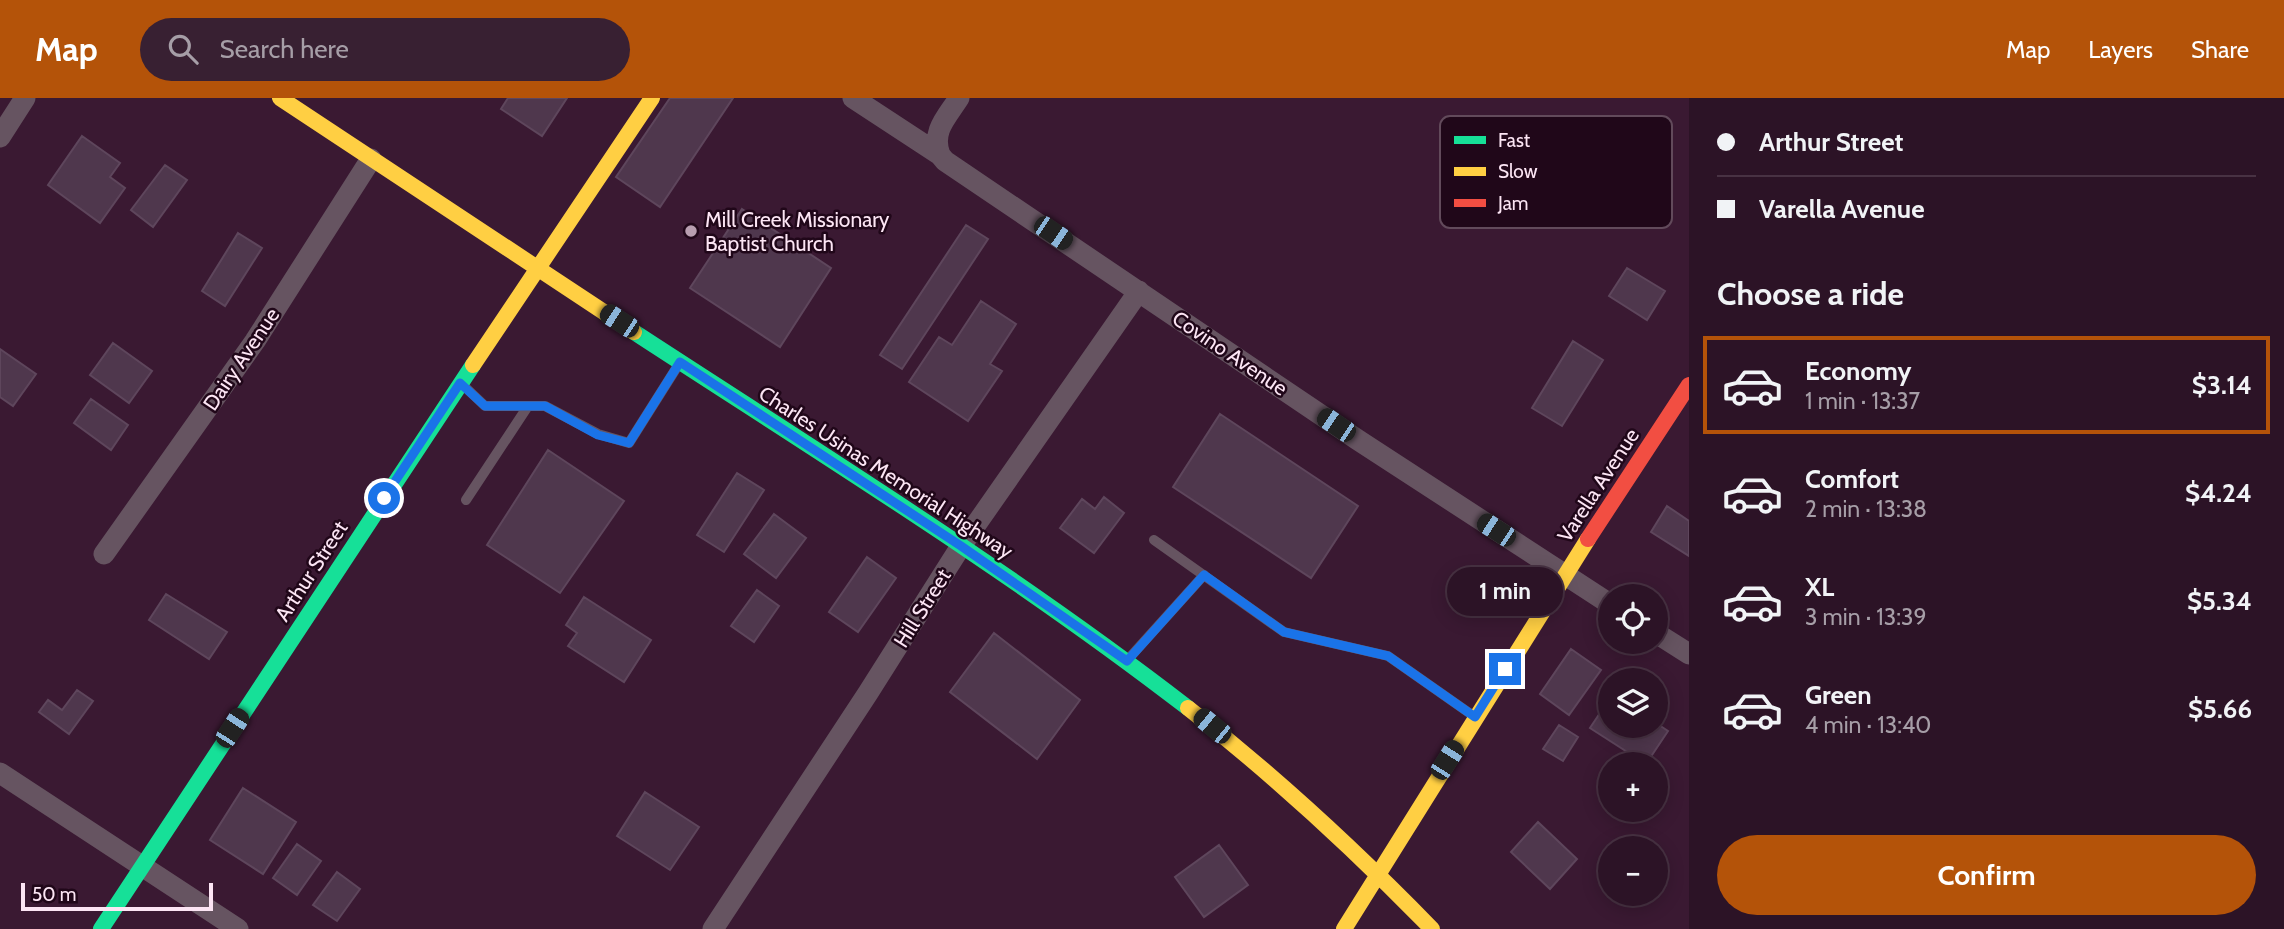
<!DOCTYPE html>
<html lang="en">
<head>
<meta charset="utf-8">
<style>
	:root { --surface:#2c1326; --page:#382032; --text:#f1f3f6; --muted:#a69ea7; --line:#483243; --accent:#b45309 }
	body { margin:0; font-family:Cabin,sans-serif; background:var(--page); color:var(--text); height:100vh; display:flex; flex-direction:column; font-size:26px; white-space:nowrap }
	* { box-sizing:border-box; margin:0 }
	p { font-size:23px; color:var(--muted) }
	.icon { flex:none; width:38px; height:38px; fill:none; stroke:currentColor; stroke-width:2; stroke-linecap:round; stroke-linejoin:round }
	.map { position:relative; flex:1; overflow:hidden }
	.sheet { display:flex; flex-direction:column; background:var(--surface); width:595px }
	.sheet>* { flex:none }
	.hud { display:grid; align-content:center; height:154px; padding:0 28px; background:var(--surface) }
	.controls { position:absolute; left:1598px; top:486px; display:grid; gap:14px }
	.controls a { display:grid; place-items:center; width:70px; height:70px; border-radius:50%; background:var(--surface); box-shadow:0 4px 18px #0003,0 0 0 2px var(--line); font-size:35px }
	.scale { position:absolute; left:21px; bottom:18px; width:192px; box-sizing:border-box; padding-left:7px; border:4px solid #fce5f4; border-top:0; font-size:19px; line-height:24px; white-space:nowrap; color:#fce5f4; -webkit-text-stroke:5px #200719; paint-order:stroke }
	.end { position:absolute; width:32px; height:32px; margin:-16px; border:9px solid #1a73e8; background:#fff; box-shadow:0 0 0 4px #fff }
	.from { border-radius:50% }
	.bubble { position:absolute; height:49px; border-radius:24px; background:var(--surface); box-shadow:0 4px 18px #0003,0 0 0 2px var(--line); font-size:23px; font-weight:700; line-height:49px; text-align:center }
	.car { position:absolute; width:21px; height:42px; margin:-21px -10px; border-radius:9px; box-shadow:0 0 5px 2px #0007; background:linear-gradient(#222 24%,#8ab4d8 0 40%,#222 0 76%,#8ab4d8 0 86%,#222 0) }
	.hud b { display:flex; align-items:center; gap:24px; height:66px; font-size:26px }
	.hud b+b { border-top:2px solid var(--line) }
	.hud i { width:18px; height:18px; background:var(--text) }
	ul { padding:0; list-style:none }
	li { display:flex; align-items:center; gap:21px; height:98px; margin:0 14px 10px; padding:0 14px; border:4px solid transparent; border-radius:0px }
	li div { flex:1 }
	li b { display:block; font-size:26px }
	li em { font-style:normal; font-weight:700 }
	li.selected { border-color:var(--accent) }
	li>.icon { width:63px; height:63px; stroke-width:1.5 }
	h2 { padding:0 28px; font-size:32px; line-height:84px }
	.cta { display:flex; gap:14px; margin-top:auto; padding:14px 28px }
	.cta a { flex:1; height:80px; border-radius:42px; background:var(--accent); color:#fff; font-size:28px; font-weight:700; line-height:80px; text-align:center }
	header { display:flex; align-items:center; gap:42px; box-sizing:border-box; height:98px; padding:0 35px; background:var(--accent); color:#fff }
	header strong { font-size:33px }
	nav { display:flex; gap:38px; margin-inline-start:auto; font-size:24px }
	.search { width:490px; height:63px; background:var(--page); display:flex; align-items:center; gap:18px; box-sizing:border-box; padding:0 24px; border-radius:38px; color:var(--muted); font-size:26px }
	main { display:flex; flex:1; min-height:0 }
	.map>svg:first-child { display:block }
</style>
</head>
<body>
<header>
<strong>Map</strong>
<div class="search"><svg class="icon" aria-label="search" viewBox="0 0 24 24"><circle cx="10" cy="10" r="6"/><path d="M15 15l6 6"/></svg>Search here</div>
<nav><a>Map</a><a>Layers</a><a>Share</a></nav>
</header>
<main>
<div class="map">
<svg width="1689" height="831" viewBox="0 0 1689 831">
	<rect width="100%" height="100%" fill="#3a1932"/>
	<!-- building -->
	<path fill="#4f374d" stroke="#5e465c" stroke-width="2" d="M508 0H567L542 38 501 11Z
		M670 0H733L660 109 616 79Z
		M82 38 120 65 110 79 125 90 100 125 48 87Z
		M165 67 187 82 153 129 131 112Z
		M742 111 831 170 780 249 690 190Z
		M966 127 988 141 902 271 880 257Z
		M238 135 262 150 225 208 202 193Z
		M1627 170 1665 193 1647 222 1609 198Z
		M981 203 1016 226 990 266 1002 273 968 323 909 284 939 239 952 247Z
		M1573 243 1603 262 1562 328 1532 310Z
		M113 245 152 273 129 305 90 277Z
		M0 251 36 276 13 308 0 299Z
		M91 301 128 327 111 352 74 325Z
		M1220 316 1358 408 1311 480 1173 389Z
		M548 352 624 403 560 495 487 447Z
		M737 375 764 392 724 454 697 437Z
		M1104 399 1124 415 1094 455 1060 430 1082 401 1095 411Z
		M1667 408 1689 423V458L1651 434Z
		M774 416 806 440 776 480 744 456Z
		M867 459 896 480 858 534 829 514Z
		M757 492 779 508 754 544 731 528Z
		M166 496 227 534 209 561 149 522Z
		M584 499 651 542 624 584 568 548 577 535 566 527Z
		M994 535 1080 602 1037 661 950 594Z
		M1571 551 1601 572 1569 617 1540 596Z
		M77 592 93 603 69 636 39 614 48 602 62 612Z
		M1610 600V628H1656V625L1668 633 1646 666 1590 630Z
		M1559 627 1578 639 1563 663 1543 651Z
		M243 690 296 724 263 776 210 742Z
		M645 694 699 729 670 772 617 738Z
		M1538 724 1577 761 1550 791 1511 754Z
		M297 746 321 763 297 797 273 780Z
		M1219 747 1248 787 1204 819 1175 779Z
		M337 774 360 791 337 823 313 807Z"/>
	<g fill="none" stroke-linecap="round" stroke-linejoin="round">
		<!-- lane -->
		<path stroke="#665461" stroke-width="10" d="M464 288 485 308H545L598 336 629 345 677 269
			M466 402 528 308
			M1154 442 1284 534 1388 558 1475 619
			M1131 558 1204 477"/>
		<!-- street -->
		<path stroke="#665461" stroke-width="21" d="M853 0 940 57 945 63 1358 342 1610 506
			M0 39 25 0
			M940 57C931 33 947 19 959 0
			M104 456 255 243 371 61
			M1656 535 1689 556
			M0 675 238 831
			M713 831 868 595 961 448 1139 193"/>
		<!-- fast -->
		<path stroke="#16e098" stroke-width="16" d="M634 234C821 356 1012 474 1188 610
			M101 831 473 267"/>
		<!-- slow -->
		<path stroke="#ffcf43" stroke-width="16" d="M280 0 634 234
			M473 267 652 0
			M1188 610C1275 678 1355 752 1432 831
			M1344 831 1588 441"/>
		<!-- jam -->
		<path stroke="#f24e42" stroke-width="16" d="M1588 441 1689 287"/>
	</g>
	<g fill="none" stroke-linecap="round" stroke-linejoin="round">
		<!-- route -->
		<path stroke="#1a73e8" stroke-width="9" d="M384 400 460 285 485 308H545L598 337 629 345 680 264 961 448 1127 563 1204 477 1284 534 1388 558 1475 619 1505 571"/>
	</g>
	<!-- markers -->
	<circle fill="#b89eb0" stroke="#200719" stroke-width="2.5" cx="691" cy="133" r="7"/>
	<g text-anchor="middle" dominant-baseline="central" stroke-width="5" stroke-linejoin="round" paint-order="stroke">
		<!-- poi labels -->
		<g font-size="21" fill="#fce5f4" stroke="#200719" text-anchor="start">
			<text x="705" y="121">Mill Creek Missionary<tspan x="705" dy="24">Baptist Church</tspan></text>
		</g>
		<!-- street labels -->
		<g font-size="21" fill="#fce5f4" stroke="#200719">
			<text transform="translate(1230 255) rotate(34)">Covino Avenue</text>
			<text transform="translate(241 261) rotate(-56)">Dairy Avenue</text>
			<text transform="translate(886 374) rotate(33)">Charles Usinas Memorial Highway</text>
			<text transform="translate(1598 387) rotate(-57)">Varella Avenue</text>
			<text transform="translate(311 473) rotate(-57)">Arthur Street</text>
			<text transform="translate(922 510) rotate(-58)">Hill Street</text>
		</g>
	</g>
	<!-- legend -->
	<rect x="1440" y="18" width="232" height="112" rx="10" fill="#200719" stroke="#624a5b" stroke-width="2"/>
	<rect x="1454" y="38" width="32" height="8" fill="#16e098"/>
	<rect x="1454" y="69" width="32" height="9" fill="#ffcf43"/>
	<rect x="1454" y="101" width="32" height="8" fill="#f24e42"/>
	<g font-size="19" fill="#fce5f4">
		<text x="1498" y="49">Fast</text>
		<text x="1498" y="80">Slow</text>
		<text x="1498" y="112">Jam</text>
	</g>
</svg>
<div class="controls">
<a><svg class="icon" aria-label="locate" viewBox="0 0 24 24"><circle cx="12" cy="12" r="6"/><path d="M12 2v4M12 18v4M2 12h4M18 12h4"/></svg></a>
<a><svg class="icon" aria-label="layers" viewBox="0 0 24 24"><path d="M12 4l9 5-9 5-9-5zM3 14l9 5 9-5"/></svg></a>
<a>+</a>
<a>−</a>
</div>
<div class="scale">50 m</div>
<i class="end from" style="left:384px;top:400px"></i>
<i class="end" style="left:1505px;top:571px"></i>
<div class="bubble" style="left:1447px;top:469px;width:116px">1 min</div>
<i class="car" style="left:1053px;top:135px;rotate:124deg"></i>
<i class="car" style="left:619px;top:223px;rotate:303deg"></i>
<i class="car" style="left:1336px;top:327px;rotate:304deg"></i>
<i class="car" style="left:1496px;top:432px;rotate:303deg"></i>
<i class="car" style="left:1212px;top:628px;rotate:309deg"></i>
<i class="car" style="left:232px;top:630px;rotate:33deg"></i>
<i class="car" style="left:1447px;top:662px;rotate:32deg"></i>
</div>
<section class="sheet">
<div class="hud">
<b><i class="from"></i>Arthur Street</b>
<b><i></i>Varella Avenue</b>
</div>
<h2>Choose a ride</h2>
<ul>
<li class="selected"><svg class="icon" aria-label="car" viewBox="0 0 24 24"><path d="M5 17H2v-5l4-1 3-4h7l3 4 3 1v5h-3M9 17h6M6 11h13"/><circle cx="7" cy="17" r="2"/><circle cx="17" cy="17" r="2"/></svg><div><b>Economy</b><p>1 min · 13:37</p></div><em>$3.14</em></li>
<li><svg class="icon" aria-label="car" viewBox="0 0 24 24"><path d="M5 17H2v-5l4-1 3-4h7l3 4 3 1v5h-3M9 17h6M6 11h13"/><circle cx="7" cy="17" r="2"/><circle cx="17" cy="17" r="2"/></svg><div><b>Comfort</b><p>2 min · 13:38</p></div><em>$4.24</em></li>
<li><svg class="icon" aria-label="car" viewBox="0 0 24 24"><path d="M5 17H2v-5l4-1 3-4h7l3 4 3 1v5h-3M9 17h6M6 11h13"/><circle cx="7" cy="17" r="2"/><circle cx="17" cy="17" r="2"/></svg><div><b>XL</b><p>3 min · 13:39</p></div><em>$5.34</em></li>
<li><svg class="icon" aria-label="car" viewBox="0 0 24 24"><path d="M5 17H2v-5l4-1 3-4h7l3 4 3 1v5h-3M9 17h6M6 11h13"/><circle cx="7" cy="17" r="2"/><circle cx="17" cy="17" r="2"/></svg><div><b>Green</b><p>4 min · 13:40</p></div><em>$5.66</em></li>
</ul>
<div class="cta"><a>Confirm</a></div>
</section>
</main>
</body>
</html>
